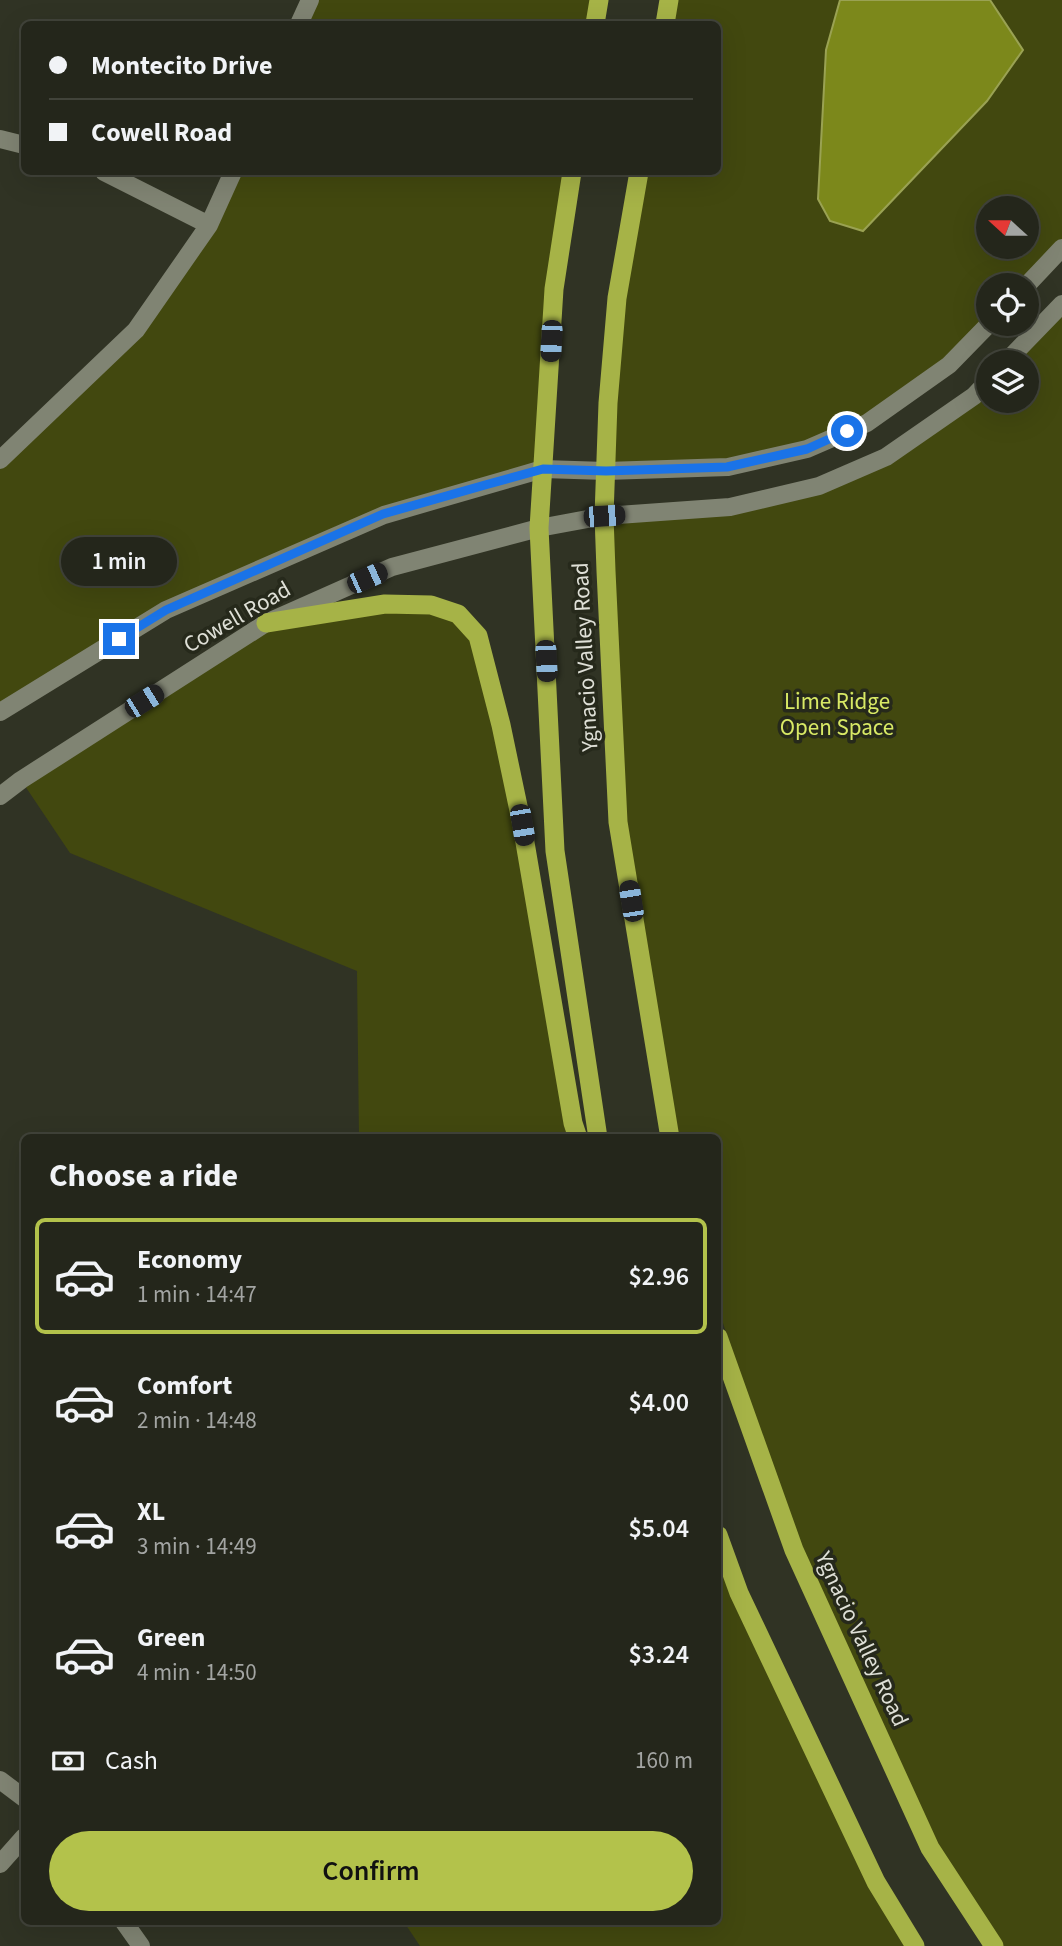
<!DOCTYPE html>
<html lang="en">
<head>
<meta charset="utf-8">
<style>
	:root { --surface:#24261b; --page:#303228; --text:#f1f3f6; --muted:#a3a5a3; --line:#41433a; --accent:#b3c24b }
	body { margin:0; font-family:"Source Sans 3",sans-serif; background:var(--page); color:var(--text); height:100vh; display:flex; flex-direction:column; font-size:26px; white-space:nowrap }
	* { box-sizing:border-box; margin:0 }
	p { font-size:23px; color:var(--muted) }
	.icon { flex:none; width:38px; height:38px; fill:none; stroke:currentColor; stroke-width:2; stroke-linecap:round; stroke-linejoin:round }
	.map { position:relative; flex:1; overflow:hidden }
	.side { position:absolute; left:21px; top:1134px; width:700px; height:791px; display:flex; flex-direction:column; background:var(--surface); border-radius:10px; box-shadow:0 7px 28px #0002,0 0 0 2px var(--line) }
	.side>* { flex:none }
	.top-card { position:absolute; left:21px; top:21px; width:700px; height:154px; border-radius:10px; box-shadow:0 7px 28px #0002,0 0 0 2px var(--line); display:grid; align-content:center; height:154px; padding:0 28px; background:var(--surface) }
	.needle { width:46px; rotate:291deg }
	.buttons { position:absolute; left:976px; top:196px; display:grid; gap:14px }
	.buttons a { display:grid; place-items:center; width:63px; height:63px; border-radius:50%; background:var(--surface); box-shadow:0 7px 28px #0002,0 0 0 2px var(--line); font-size:35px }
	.end { position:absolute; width:32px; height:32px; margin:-16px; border:9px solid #1a73e8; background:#fff; box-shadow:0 0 0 4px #fff }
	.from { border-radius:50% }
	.bubble { position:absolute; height:49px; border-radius:24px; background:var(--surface); box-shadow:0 7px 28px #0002,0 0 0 2px var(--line); font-size:23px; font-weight:600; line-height:49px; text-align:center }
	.car { position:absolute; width:21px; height:42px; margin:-21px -10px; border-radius:9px; box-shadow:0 0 5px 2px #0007; background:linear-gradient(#222 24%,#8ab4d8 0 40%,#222 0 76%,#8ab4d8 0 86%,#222 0) }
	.top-card b { display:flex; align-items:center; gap:24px; height:66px; font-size:26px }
	.top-card b+b { border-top:2px solid var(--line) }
	.top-card i { width:18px; height:18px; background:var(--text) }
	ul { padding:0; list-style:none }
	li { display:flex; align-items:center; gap:21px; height:116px; margin:0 14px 10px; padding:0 14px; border:4px solid transparent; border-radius:10px }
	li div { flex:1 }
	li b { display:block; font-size:26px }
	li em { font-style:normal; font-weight:600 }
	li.selected { border-color:var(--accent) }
	li>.icon { width:63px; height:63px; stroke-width:1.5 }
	h2 { padding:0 28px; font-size:32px; line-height:84px }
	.pay { display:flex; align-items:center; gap:18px; height:77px; padding:0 28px; font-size:26px }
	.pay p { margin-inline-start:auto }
	.button { display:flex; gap:14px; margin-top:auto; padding:14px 28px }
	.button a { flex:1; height:80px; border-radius:42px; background:var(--accent); color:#111; font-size:28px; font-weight:600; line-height:80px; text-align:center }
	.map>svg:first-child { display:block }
</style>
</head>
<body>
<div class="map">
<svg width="1062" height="1946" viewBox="0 0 1062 1946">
	<rect width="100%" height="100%" fill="#303324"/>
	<!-- green -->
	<path fill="#42480f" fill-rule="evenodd" d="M310 0H599L595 24H299Z
		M669 0H840L826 50 863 231 987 101 1023 50 990 0H1062V248L1027 285H989V324L867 423 728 467 606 471 639 172H718V24H665ZM989 208H1027V247H989Z
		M233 172H572L543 469 383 515 166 610 0 712V460L136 330Z
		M1062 304V1946H994L930 1848 794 1550 718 1307V1138L670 1137 618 822 604 516 730 507 886 457 989 380V401H1027V362H1006Z
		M431 605 478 636 578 1137H359L357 971 70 853 21 780 266 623Z
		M718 1535 915 1946H420L404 1922H718Z"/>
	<!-- water -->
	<path fill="#7c881b" stroke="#9aa253" stroke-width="2" d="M840 0H990L1023 50 987 101 863 231 830 221 818 199 826 50Z"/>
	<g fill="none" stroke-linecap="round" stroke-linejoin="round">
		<!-- minor -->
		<path stroke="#808473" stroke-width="18" d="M299 24 310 0
			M0 139 24 145
			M104 172 209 225
			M1027 285 1062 248
			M1006 362 1062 304
			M0 460 136 330 209 225 233 172
			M606 471 728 467 807 449 867 423 949 365 989 324
			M604 516 730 507 819 486 886 457 974 396 989 380
			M0 1780 24 1798
			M0 1864 24 1837
			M124 1922 141 1946"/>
		<!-- tertiary -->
		<path stroke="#808473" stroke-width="18" d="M0 712 166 610 384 515 543 469 606 471
			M0 796 21 780 266 623 392 567 539 528 604 516"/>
		<!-- trunk -->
		<path stroke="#a6b347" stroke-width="19" d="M595 24 599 0
			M665 24 669 0
			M572 172 554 289 539 528 555 851 598 1138
			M639 172 617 298 608 403 604 516 606 571 618 822 670 1138
			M266 623 385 604 431 605 458 614 478 636 501 725 522 825 573 1123 578 1138
			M718 1337 794 1550 930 1848 994 1946
			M718 1535 739 1593 876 1882 915 1946"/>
	</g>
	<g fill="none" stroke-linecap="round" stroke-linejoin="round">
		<!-- route -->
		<path stroke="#1a73e8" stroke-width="9" d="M119 639 166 610 383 514 485 485 543 469 606 471 727 467 807 449 847 431"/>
	</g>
	<g text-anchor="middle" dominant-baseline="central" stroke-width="7" stroke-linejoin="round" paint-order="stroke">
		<!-- street labels -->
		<g font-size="23" fill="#dfe0d7" stroke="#26291b">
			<text transform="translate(237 617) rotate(-30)">Cowell Road</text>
			<text transform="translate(585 657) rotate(-93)">Ygnacio Valley Road</text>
			<text transform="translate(862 1639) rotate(65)">Ygnacio Valley Road</text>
		</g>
		<!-- park labels -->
		<g font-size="23" fill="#d8e965" stroke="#26291b">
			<text x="837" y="701">Lime Ridge<tspan x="837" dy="26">Open Space</tspan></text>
		</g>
	</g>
</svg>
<div class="buttons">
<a><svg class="needle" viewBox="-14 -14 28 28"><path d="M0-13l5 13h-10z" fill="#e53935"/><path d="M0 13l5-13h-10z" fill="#a3a5a3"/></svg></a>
<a><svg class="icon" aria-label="locate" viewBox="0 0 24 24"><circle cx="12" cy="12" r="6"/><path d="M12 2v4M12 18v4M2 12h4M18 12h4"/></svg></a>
<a><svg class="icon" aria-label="layers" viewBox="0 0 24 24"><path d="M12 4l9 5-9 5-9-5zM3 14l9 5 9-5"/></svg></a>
</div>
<i class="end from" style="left:847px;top:431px"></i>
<i class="end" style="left:119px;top:639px"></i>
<div class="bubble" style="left:61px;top:537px;width:116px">1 min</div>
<i class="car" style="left:551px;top:341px;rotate:183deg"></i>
<i class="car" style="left:604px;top:516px;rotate:86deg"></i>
<i class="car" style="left:367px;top:578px;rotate:66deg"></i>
<i class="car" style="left:546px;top:661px;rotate:177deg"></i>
<i class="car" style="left:144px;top:701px;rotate:58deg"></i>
<i class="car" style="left:522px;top:825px;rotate:170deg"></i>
<i class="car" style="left:631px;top:901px;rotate:351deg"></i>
<div class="top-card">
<b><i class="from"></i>Montecito Drive</b>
<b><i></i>Cowell Road</b>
</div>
<section class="side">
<h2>Choose a ride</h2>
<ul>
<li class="selected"><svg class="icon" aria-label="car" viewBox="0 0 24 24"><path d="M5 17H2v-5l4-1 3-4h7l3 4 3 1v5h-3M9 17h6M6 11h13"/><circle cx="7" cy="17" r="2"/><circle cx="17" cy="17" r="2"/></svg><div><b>Economy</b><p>1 min · 14:47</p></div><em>$2.96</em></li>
<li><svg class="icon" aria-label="car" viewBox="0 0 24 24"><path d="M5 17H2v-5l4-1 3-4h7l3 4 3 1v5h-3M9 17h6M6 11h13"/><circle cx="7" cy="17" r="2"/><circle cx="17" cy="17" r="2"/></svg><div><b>Comfort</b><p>2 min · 14:48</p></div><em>$4.00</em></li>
<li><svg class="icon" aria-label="car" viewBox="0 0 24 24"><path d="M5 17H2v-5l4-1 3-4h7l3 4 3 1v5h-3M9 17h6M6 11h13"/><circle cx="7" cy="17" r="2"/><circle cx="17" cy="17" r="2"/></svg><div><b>XL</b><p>3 min · 14:49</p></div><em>$5.04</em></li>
<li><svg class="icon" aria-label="car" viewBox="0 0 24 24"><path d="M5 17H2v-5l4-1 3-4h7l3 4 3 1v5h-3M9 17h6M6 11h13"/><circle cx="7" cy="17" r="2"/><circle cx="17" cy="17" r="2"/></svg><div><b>Green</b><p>4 min · 14:50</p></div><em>$3.24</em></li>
</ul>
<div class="pay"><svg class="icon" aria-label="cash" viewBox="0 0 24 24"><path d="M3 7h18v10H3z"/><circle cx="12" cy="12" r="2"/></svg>Cash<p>160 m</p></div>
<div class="button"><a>Confirm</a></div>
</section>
</div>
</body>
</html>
